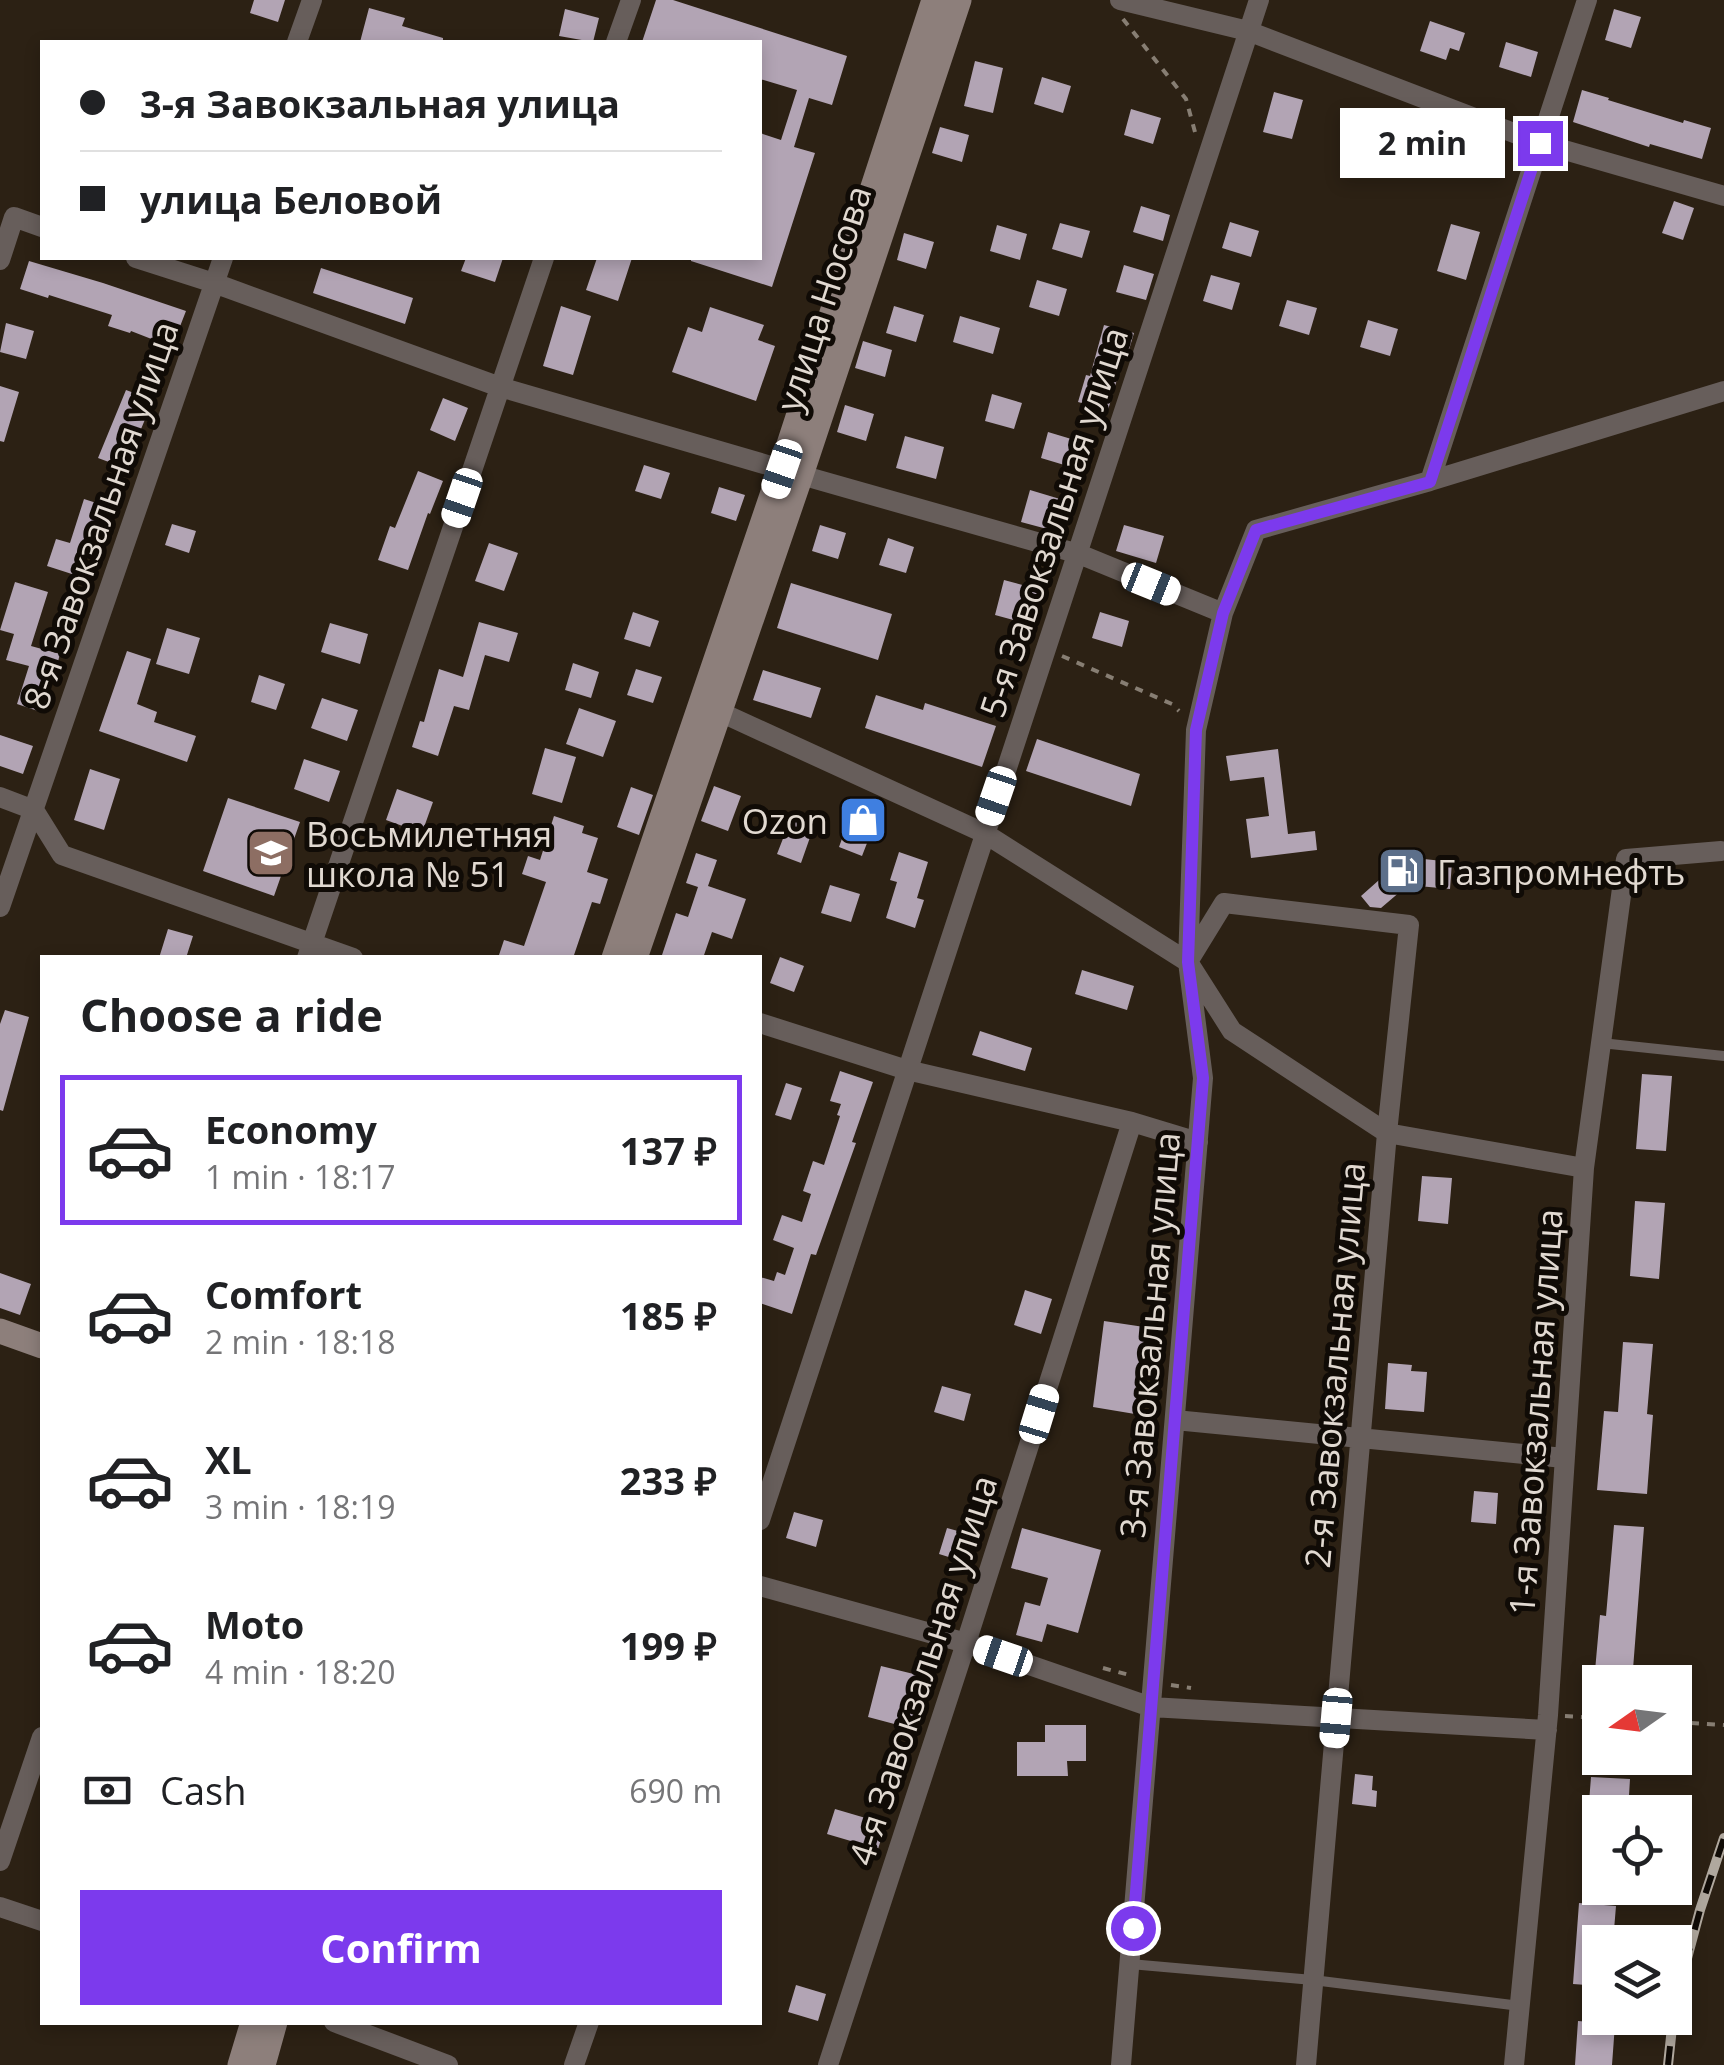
<!DOCTYPE html>
<html lang="en">
<head>
<meta charset="utf-8">
<style>
	:root { --surface:#fff; --page:#f2f2f2; --text:#202124; --muted:#757577; --line:#e0e0e0; --accent:#7c3aed }
	body { margin:0; font-family:"Open Sans",sans-serif; background:var(--page); color:var(--text); height:100vh; display:flex; flex-direction:column; font-size:38px; white-space:nowrap }
	* { box-sizing:border-box; margin:0 }
	p { font-size:32px; color:var(--muted) }
	.icon { flex:none; width:55px; height:55px; fill:none; stroke:currentColor; stroke-width:2; stroke-linecap:round; stroke-linejoin:round }
	.map { position:relative; flex:1; overflow:hidden }
	.sheet { position:absolute; left:40px; top:955px; width:722px; height:1070px; display:flex; flex-direction:column; background:var(--surface); border-radius:0px; box-shadow:0 5px 15px #0003 }
	.sheet>* { flex:none }
	.guide { position:absolute; left:40px; top:40px; width:722px; height:220px; border-radius:0px; box-shadow:0 5px 15px #0003; display:grid; align-content:center; height:220px; padding:0 40px; background:var(--surface) }
	.needle { width:65px; rotate:256deg }
	.controls { position:absolute; left:1582px; top:1665px; display:grid; gap:20px }
	.controls a { display:grid; place-items:center; width:110px; height:110px; border-radius:0px; background:var(--surface); box-shadow:0 5px 15px #0003; font-size:50px }
	.end { position:absolute; width:45px; height:45px; margin:-22px; border:12px solid #7c3aed; background:#fff; box-shadow:0 0 0 5px #fff }
	.from { border-radius:50% }
	.bubble { position:absolute; height:70px; border-radius:0px; background:var(--surface); box-shadow:0 5px 15px #0003; font-size:32px; font-weight:700; line-height:70px; text-align:center }
	.car { position:absolute; width:30px; height:60px; margin:-30px -15px; border-radius:12px; box-shadow:0 0 8px 2px #0007; background:linear-gradient(#fff 24%,#345 0 40%,#fff 0 76%,#345 0 86%,#fff 0) }
	.guide b { display:flex; align-items:center; gap:35px; height:95px; font-size:38px }
	.guide b+b { border-top:2px solid var(--line) }
	.guide i { width:25px; height:25px; background:var(--text) }
	ul { padding:0; list-style:none }
	li { display:flex; align-items:center; gap:30px; height:150px; margin:0 20px 15px; padding:0 20px; border:5px solid transparent; border-radius:0px }
	li div { flex:1 }
	li b { display:block; font-size:38px }
	li em { font-style:normal; font-weight:700 }
	li.current { border-color:var(--accent) }
	li>.icon { width:90px; height:90px; stroke-width:1.5 }
	h2 { padding:0 40px; font-size:45px; line-height:120px }
	.pay { display:flex; align-items:center; gap:25px; height:110px; padding:0 40px; font-size:38px }
	.pay p { margin-inline-start:auto }
	.primary-button { display:flex; gap:20px; margin-top:auto; padding:20px 40px }
	.primary-button a { flex:1; height:115px; border-radius:0px; background:var(--accent); color:#fff; font-size:40px; font-weight:700; line-height:115px; text-align:center }
	.map>svg:first-child { display:block }
</style>
</head>
<body>
<div class="map">
<svg width="1724" height="2065" viewBox="0 0 1724 2065">
	<rect width="100%" height="100%" fill="#2c2114"/>
	<!-- building -->
	<path fill="#b2a4b4" d="M254 0H285L278 22 250 13Z
		M656 0H673L847 56 832 105 809 98 794 147 815 153 772 287 691 261V258H760V133L781 140 797 90 760 79V42H642Z
		M369 8 405 18 402 26 443 38V42H360Z
		M565 9 599 18 593 42 559 36Z
		M1614 9 1641 17 1631 48 1605 40Z
		M1430 21 1465 33 1459 51 1450 48 1446 60 1420 51Z
		M1506 42 1538 52 1531 77 1499 67Z
		M975 61 1003 68 993 113 964 106Z
		M1042 77 1071 86 1063 113 1034 104Z
		M1582 90 1609 98 1608 100 1683 123 1684 120 1711 128 1702 159 1650 144 1649 147 1573 122Z
		M1274 92 1303 100 1292 139 1263 132Z
		M1131 109 1161 118 1153 144 1124 135Z
		M940 127 969 135 962 162 932 153Z
		M1674 201 1694 208 1683 240 1662 233Z
		M1141 206 1170 215 1163 241 1133 232Z
		M1230 222 1259 231 1251 257 1222 248Z
		M1060 223 1090 231 1082 258 1052 249Z
		M1451 224 1480 232 1466 280 1437 271Z
		M997 225 1027 234 1020 260 990 251Z
		M904 233 934 242 926 269 897 260Z
		M466 258H503L495 282 461 271Z
		M597 258H632L618 301 586 290Z
		M29 261 103 283 186 311 172 347 131 331 130 333 108 326 112 315 49 295 48 298 20 289Z
		M1124 265 1154 274 1146 300 1116 292Z
		M321 268 413 298 405 324 313 293Z
		M1211 275 1240 283 1232 310 1203 301Z
		M1037 280 1067 289 1059 316 1029 307Z
		M1287 300 1317 308 1309 335 1279 326Z
		M561 306 591 316 573 375 543 366Z
		M894 306 924 315 916 342 886 333Z
		M710 307 764 325 758 340 775 346 756 401 672 372 688 327 702 332Z
		M960 316 1000 328 993 354 953 342Z
		M1368 320 1398 329 1390 356 1360 347Z
		M6 323 34 331 26 359 0 352Z
		M1104 325 1134 333 1126 360 1123 359 1108 410 1078 402 1086 375 1090 376Z
		M863 341 892 350 885 377 855 368Z
		M0 386 19 392 4 442 0 441Z
		M126 390 153 400 125 468 98 458Z
		M992 394 1022 403 1014 429 985 421Z
		M443 398 468 408 455 441 430 430Z
		M845 405 874 414 866 441 837 432Z
		M1048 432 1088 444 1081 470 1041 458Z
		M905 436 944 447 936 479 896 468Z
		M644 465 670 473 661 499 635 491Z
		M418 471 443 481 430 514 428 513 408 570 378 560 390 526 395 528Z
		M719 487 745 495 736 521 711 513Z
		M1030 490 1070 502 1062 533 1021 522Z
		M84 499 112 508 103 536 89 531 75 575 47 566 56 539 70 543Z
		M172 524 196 531 189 553 165 545Z
		M820 525 846 533 838 559 812 551Z
		M1124 525 1164 536 1156 563 1116 551Z
		M888 538 914 547 906 573 879 565Z
		M489 543 518 553 504 591 475 581Z
		M1004 580 1041 590 1032 625 995 615Z
		M15 582 48 592 31 646 60 654 44 713 17 704 29 666 6 660 14 634 0 630Z
		M791 583 892 614 878 660 777 628Z
		M633 612 659 621 650 647 624 639Z
		M1100 612 1129 621 1122 647 1092 638Z
		M479 622 518 633 509 662 485 655 469 710 454 706 438 756 412 747 420 721 424 722 439 669 463 677Z
		M330 623 368 634 360 664 321 652Z
		M167 628 200 638 189 674 156 664Z
		M127 651 151 659 137 704 157 712 154 722 196 736 187 762 99 731Z
		M573 663 599 672 591 698 565 690Z
		M636 669 662 677 653 703 627 695Z
		M763 670 821 688 811 718 753 700Z
		M259 675 285 684 276 710 251 702Z
		M876 695 923 710 925 703 996 726 982 767 865 728Z
		M322 698 358 710 347 741 311 728Z
		M579 708 616 721 603 757 566 744Z
		M0 735 33 746 23 774 0 766Z
		M1037 739 1140 774 1131 806 1026 771Z
		M545 748 576 757 562 803 532 794Z
		M1278 749 1288 834 1315 831 1317 850 1251 858 1246 819 1269 816 1264 777 1230 781 1226 756Z
		M304 759 340 771 329 802 294 789Z
		M90 769 120 779 104 830 74 820Z
		M714 786 741 796 728 831 701 821Z
		M631 787 653 795 639 835 617 827Z
		M397 789 433 802 422 833 386 820Z
		M228 798 300 822 274 896 203 871Z
		M852 811 876 820 862 856 839 847Z
		M554 816 584 826 582 833 598 838 587 872 608 879 600 904 592 902 573 958H498L504 940 524 946 546 882 522 874 528 856 540 860Z
		M791 818 814 826 801 863 777 854Z
		M899 852 928 862 917 898 924 900 915 928 886 918 897 882 890 880Z
		M696 853 717 860 708 886 746 899 732 939 712 932 703 958H661L676 913 688 917 698 887 686 883Z
		M1405 857 1452 862 1450 889 1408 885 1381 908 1370 907 1361 896Z
		M830 885 860 894 851 922 821 913Z
		M168 929 193 936 186 958H159Z
		M780 957 804 966 794 992 770 983Z
		M1082 970 1134 986 1127 1010 1075 994Z
		M5 1010 29 1017 3 1111 0 1110V1024Z
		M980 1031 1032 1048 1025 1071 972 1055Z
		M840 1071 873 1082 852 1142 856 1143 816 1255 811 1254 792 1314 760 1303V1277L774 1281 777 1272 785 1275 794 1248 773 1240 782 1215 802 1222 811 1194 803 1191 813 1161 824 1165 840 1116 837 1115 841 1104 830 1101Z
		M1642 1074 1672 1076 1666 1151 1636 1149Z
		M786 1083 802 1088 791 1120 775 1115Z
		M1422 1176 1452 1178 1448 1224 1418 1221Z
		M1635 1201 1665 1203 1659 1279 1630 1276Z
		M0 1273 31 1284 20 1315 0 1308Z
		M1025 1290 1052 1299 1041 1334 1014 1325Z
		M1104 1321 1151 1328 1141 1415 1093 1407Z
		M1623 1342 1653 1344 1647 1414 1653 1415 1647 1494 1597 1490 1604 1411 1618 1412Z
		M1388 1363 1412 1365 1411 1371 1427 1372 1424 1412 1385 1409Z
		M942 1386 971 1394 964 1421 934 1412Z
		M1474 1491 1498 1493 1496 1524 1471 1522Z
		M794 1512 823 1520 816 1547 786 1538Z
		M1614 1525 1644 1527 1632 1682H1594L1600 1615 1606 1616Z
		M947 1528 976 1536 968 1563 939 1554Z
		M1022 1528 1101 1550 1078 1633 1047 1624 1042 1642 1016 1635 1025 1602 1040 1606 1048 1578 1011 1568Z
		M881 1666 930 1678 917 1730 868 1717Z
		M1045 1725H1086V1761H1067L1068 1776H1017V1742H1045Z
		M1355 1774 1373 1776 1372 1790 1377 1791 1376 1807 1352 1804Z
		M1591 1777 1630 1779 1628 1812H1600V1855L1585 1854Z
		M835 1809 886 1824 878 1849 827 1834Z
		M1579 1903 1616 1906 1613 1942H1600V1986L1573 1984Z
		M796 1985 826 1994 818 2021 788 2012Z
		M1578 2021 1615 2024 1612 2065H1575Z"/>
	<g fill="none" stroke-linecap="round" stroke-linejoin="round">
		<!-- path -->
		<path stroke="#877e73" stroke-width="4" stroke-dasharray="8 8" stroke-linecap="butt" d="M1123 19 1186 99 1195 132
			M1062 656 1172 704 1179 711
			M1103 1668 1133 1676
			M1171 1685 1191 1688
			M1565 1716 1600 1718
			M1675 1722 1724 1725"/>
		<!-- lane -->
		<path stroke="#675e5b" stroke-width="10" d="M1601 1043 1724 1056
			M1130 1964 1313 1980 1520 2006"/>
		<!-- street -->
		<path stroke="#675e5b" stroke-width="20" d="M1120 0 1248 31 1540 143 1724 196
			M297 42 312 0
			M616 42 631 0
			M136 258 214 283 500 387 781 469
			M0 260 14 217 42 227
			M801 475 1079 554 1223 613
			M1430 481 1587 0
			M720 712 984 833 1188 962 1232 1031 1387 1133 1584 1168
			M0 797 34 810 62 855 353 958
			M0 907 223 258
			M307 958 544 258
			M1189 960 1224 903 1409 925 1387 1133 1306 2065
			M760 1023 907 1070 1132 1122 1198 1142
			M1175 1420 1564 1458
			M760 1520 1259 0
			M760 1586 966 1643 1151 1707 1547 1730
			M0 1861 42 1737
			M0 1907 42 1921
			M334 2022 448 2065
			M574 2065 589 2022
			M828 2065 966 1643 1132 1122
			M1121 2065 1203 1078 1188 962 1196 730 1223 613 1256 530 1430 481 1724 391
			M1514 2065 1548 1715 1584 1168 1626 859 1721 851"/>
		<!-- secondary -->
		<path stroke="#8d7f7b" stroke-width="25" d="M614 958 781 469 934 0
			M635 958 801 475 959 0
			M0 1331 42 1346
			M240 2065 253 2022
			M263 2065 275 2022"/>
		<!-- rail casing -->
		<g stroke="#b0a89e" stroke-width="10">
			<path id="rail" d="M1675 2003 1700 1910 1724 1838
				M1668 2065 1673 2018"/>
		</g>
		<!-- rail -->
		<use href="#rail" stroke="#100b06" stroke-width="6" stroke-dasharray="19" stroke-linecap="butt"/>
	</g>
	<g fill="none" stroke-linecap="round" stroke-linejoin="round">
		<!-- route -->
		<path stroke="#7c3aed" stroke-width="12" d="M1133 1928 1203 1078 1188 962 1196 730 1223 613 1256 530 1430 482 1540 143"/>
	</g>
	<!-- icons -->
	<defs>
		<g id="shop-square" transform="scale(2.5)"><rect x="-9" y="-9" width="18" height="18" rx="4" fill="#3f7fe0" stroke="#100b06"/><path d="M-5-2.5h2.3a2.7 3.5 0 0 1 5.4 0H5L5.5 6h-11ZM-1.5-2.5h3a1.5 2.3 0 0 0-3 0Z" fill="#fff"/></g>
		<g id="school-square" transform="scale(2.5)"><rect x="-9" y="-9" width="18" height="18" rx="4" fill="#8d6e63" stroke="#100b06"/><path d="M0-5L7-2L0 1L-7-2ZM-4 1L0 2.5L4 1V4Q0 6-4 4Z" fill="#fff"/></g>
		<g id="fuel-square" transform="scale(2.5)"><rect x="-9" y="-9" width="18" height="18" rx="4" fill="#5c6f8a" stroke="#100b06"/><path d="M-5.5-6h7V0h2V4h1.3V-2.5L3-4.5l.8-.8L6-3V5H2.5V1h-1V6h-7ZM-4.2-4.7v3.2H.2V-4.7Z" fill="#fff"/></g>
	</defs>
	<g fill-rule="evenodd">
		<use href="#shop-square" x="863" y="820"/>
		<use href="#school-square" x="271" y="853"/>
		<use href="#fuel-square" x="1402" y="871"/>
	</g>
	<g text-anchor="middle" dominant-baseline="central" stroke-width="10" stroke-linejoin="round" paint-order="stroke">
		<!-- street labels -->
		<g font-size="35" fill="#e1d9d1" stroke="#100b06">
			<text transform="translate(823 298) rotate(-72)">улица Носова</text>
			<text transform="translate(100 515) rotate(-71)">8-я Завокзальная улица</text>
			<text transform="translate(1053 522) rotate(-72)">5-я Завокзальная улица</text>
			<text transform="translate(1149 1335) rotate(-85)">3-я Завокзальная улица</text>
			<text transform="translate(1334 1365) rotate(-85)">2-я Завокзальная улица</text>
			<text transform="translate(1535 1412) rotate(-86)">1-я Завокзальная улица</text>
			<text transform="translate(922 1670) rotate(-72)">4-я Завокзальная улица</text>
		</g>
		<!-- poi labels -->
		<g font-size="35" fill="#e1d9d1" stroke="#100b06" text-anchor="start">
			<text x="828" y="820" text-anchor="end">Ozon</text>
			<text x="306" y="833">Восьмилетняя<tspan x="306" dy="40">школа № 51</tspan></text>
			<text x="1437" y="871">Газпромнефть</text>
		</g>
	</g>
</svg>
<div class="controls">
<a><svg class="needle" viewBox="-14 -14 28 28"><path d="M0-13l5 13h-10z" fill="#e53935"/><path d="M0 13l5-13h-10z" fill="#757577"/></svg></a>
<a><svg class="icon" aria-label="locate" viewBox="0 0 24 24"><circle cx="12" cy="12" r="6"/><path d="M12 2v4M12 18v4M2 12h4M18 12h4"/></svg></a>
<a><svg class="icon" aria-label="layers" viewBox="0 0 24 24"><path d="M12 4l9 5-9 5-9-5zM3 14l9 5 9-5"/></svg></a>
</div>
<i class="end from" style="left:1133px;top:1928px"></i>
<i class="end" style="left:1540px;top:143px"></i>
<div class="bubble" style="left:1340px;top:108px;width:165px">2 min</div>
<i class="car" style="left:782px;top:469px;rotate:199deg"></i>
<i class="car" style="left:462px;top:498px;rotate:199deg"></i>
<i class="car" style="left:1151px;top:584px;rotate:112deg"></i>
<i class="car" style="left:996px;top:796px;rotate:199deg"></i>
<i class="car" style="left:1039px;top:1414px;rotate:17deg"></i>
<i class="car" style="left:1003px;top:1656px;rotate:289deg"></i>
<i class="car" style="left:1336px;top:1718px;rotate:185deg"></i>
<div class="guide">
<b><i class="from"></i>3-я Завокзальная улица</b>
<b><i></i>улица Беловой</b>
</div>
<section class="sheet">
<h2>Choose a ride</h2>
<ul>
<li class="current"><svg class="icon" aria-label="car" viewBox="0 0 24 24"><path d="M5 17H2v-5l4-1 3-4h7l3 4 3 1v5h-3M9 17h6M6 11h13"/><circle cx="7" cy="17" r="2"/><circle cx="17" cy="17" r="2"/></svg><div><b>Economy</b><p>1 min · 18:17</p></div><em>137 ₽</em></li>
<li><svg class="icon" aria-label="car" viewBox="0 0 24 24"><path d="M5 17H2v-5l4-1 3-4h7l3 4 3 1v5h-3M9 17h6M6 11h13"/><circle cx="7" cy="17" r="2"/><circle cx="17" cy="17" r="2"/></svg><div><b>Comfort</b><p>2 min · 18:18</p></div><em>185 ₽</em></li>
<li><svg class="icon" aria-label="car" viewBox="0 0 24 24"><path d="M5 17H2v-5l4-1 3-4h7l3 4 3 1v5h-3M9 17h6M6 11h13"/><circle cx="7" cy="17" r="2"/><circle cx="17" cy="17" r="2"/></svg><div><b>XL</b><p>3 min · 18:19</p></div><em>233 ₽</em></li>
<li><svg class="icon" aria-label="car" viewBox="0 0 24 24"><path d="M5 17H2v-5l4-1 3-4h7l3 4 3 1v5h-3M9 17h6M6 11h13"/><circle cx="7" cy="17" r="2"/><circle cx="17" cy="17" r="2"/></svg><div><b>Moto</b><p>4 min · 18:20</p></div><em>199 ₽</em></li>
</ul>
<div class="pay"><svg class="icon" aria-label="cash" viewBox="0 0 24 24"><path d="M3 7h18v10H3z"/><circle cx="12" cy="12" r="2"/></svg>Cash<p>690 m</p></div>
<div class="primary-button"><a>Confirm</a></div>
</section>
</div>
</body>
</html>
